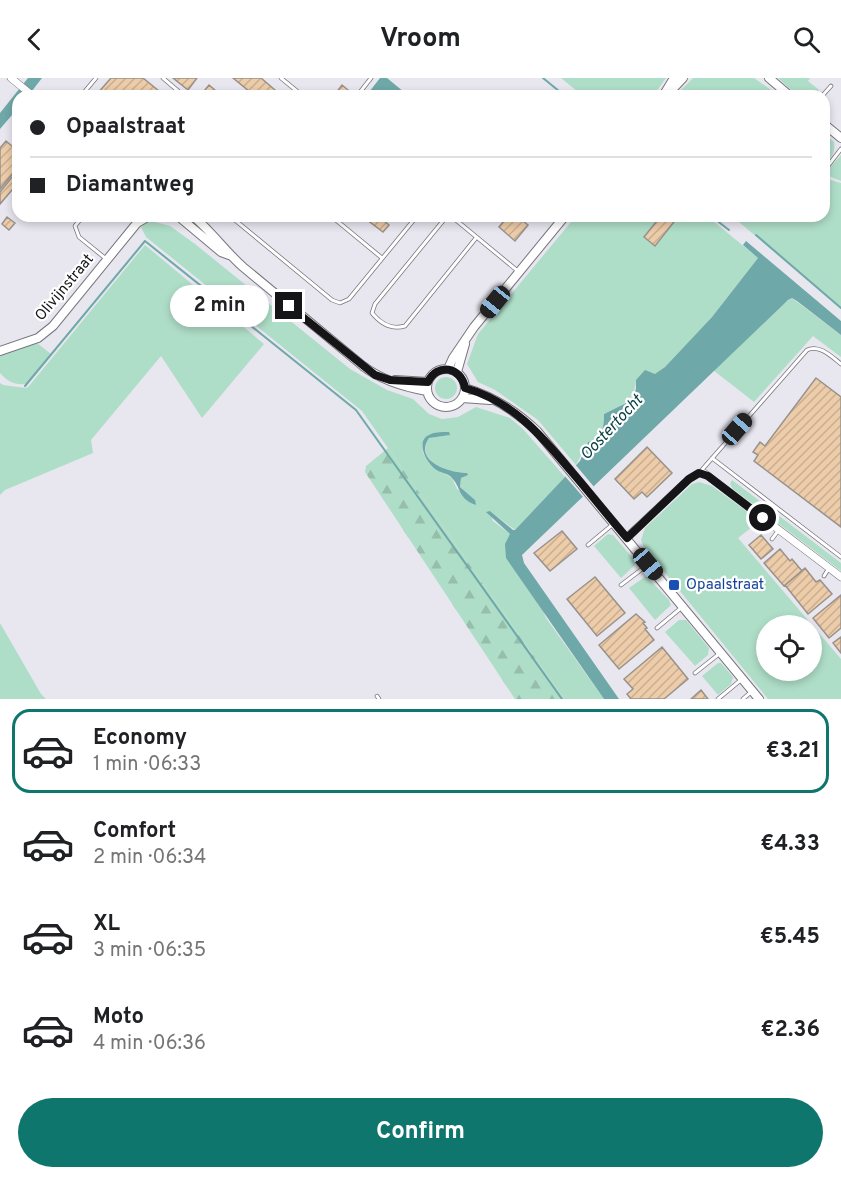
<!DOCTYPE html>
<html lang="en">
<head>
<meta charset="utf-8">
<style>
	:root { --surface:#fff; --page:#f6f6f6; --text:#202124; --muted:#757577; --line:#e0e0e0; --accent:#0f766e }
	body { margin:0; font-family:Overpass,sans-serif; background:var(--page); color:var(--text); height:100vh; display:flex; flex-direction:column; font-size:22px; white-space:nowrap }
	* { box-sizing:border-box; margin:0 }
	p { font-size:20px; color:var(--muted) }
	.icon { flex:none; width:33px; height:33px; fill:none; stroke:currentColor; stroke-width:2; stroke-linecap:round; stroke-linejoin:round }
	.map { position:relative; height:621px; overflow:hidden }
	.sheet { display:flex; flex-direction:column; background:var(--surface); flex:1 }
	.sheet>* { flex:none }
	.banner { position:absolute; left:12px; top:12px; width:818px; height:132px; border-radius:18px; box-shadow:0 3px 9px #0003; display:grid; align-content:center; height:132px; padding:0 18px; background:var(--surface) }
	.tools { position:absolute; left:756px; top:537px; display:grid; gap:12px }
	.tools a { display:grid; place-items:center; width:66px; height:66px; border-radius:50%; background:var(--surface); box-shadow:0 3px 9px #0003; font-size:30px }
	.end { position:absolute; width:27px; height:27px; margin:-14px; border:8px solid #151518; background:#fff; box-shadow:0 0 0 3px #fff }
	.from { border-radius:50% }
	.bubble { position:absolute; height:42px; border-radius:21px; background:var(--surface); box-shadow:0 3px 9px #0003; font-size:20px; font-weight:700; line-height:42px; text-align:center }
	.car { position:absolute; width:18px; height:36px; margin:-18px -9px; border-radius:8px; box-shadow:0 0 4px 2px #0007; background:linear-gradient(#222 24%,#8ab4d8 0 40%,#222 0 76%,#8ab4d8 0 86%,#222 0) }
	.banner b { display:flex; align-items:center; gap:21px; height:57px; font-size:22px }
	.banner b+b { border-top:2px solid var(--line) }
	.banner i { width:15px; height:15px; background:var(--text) }
	ul { padding:10px 0 0; list-style:none }
	li { display:flex; align-items:center; gap:18px; height:84px; margin:0 12px 9px; padding:0 6px; border:3px solid transparent; border-radius:18px }
	li div { flex:1 }
	li b { display:block; font-size:22px }
	li em { font-style:normal; font-weight:700 }
	li.selected { border-color:var(--accent) }
	li>.icon { width:54px; height:54px; stroke-width:1.5 }
	.primary-button { display:flex; gap:12px; margin-top:auto; padding:12px 18px }
	.primary-button a { flex:1; height:69px; border-radius:36px; background:var(--accent); color:#fff; font-size:24px; font-weight:700; line-height:69px; text-align:center }
	header { display:flex; justify-content:space-between; align-items:center; height:78px; padding:0 18px; background:var(--surface); font-size:27px; font-weight:700 }
	.map>svg:first-child { display:block }
</style>
</head>
<body>
<header><svg class="icon" aria-label="back" viewBox="0 0 24 24"><path d="M15 5l-7 7 7 7"/></svg>Vroom<svg class="icon" aria-label="search" viewBox="0 0 24 24"><circle cx="10" cy="10" r="6"/><path d="M15 15l6 6"/></svg></header>
<div class="map">
<svg width="841" height="621" viewBox="0 0 841 621">
	<defs>
		<pattern id="forest-firs" width="22" height="20" patternUnits="userSpaceOnUse" patternTransform="scale(1.5)"><rect width="22" height="20" fill="#afdec8"/><path d="M5 1l3.5 6h-7zM16 11l3.5 6h-7z" fill="#96beab"/></pattern>
		<pattern id="building-hatch" width="6" height="6" patternUnits="userSpaceOnUse" patternTransform="scale(1.5)"><rect width="6" height="6" fill="#edcca9"/><path d="M-1 1l2-2M0 6l6-6M5 7l2-2" fill="none" stroke="#caae91"/></pattern>
	</defs>
	<rect width="100%" height="100%" fill="#e8e6ef"/>
	<!-- grass -->
	<path fill="#afdec8" fill-rule="evenodd" d="M561 0H666L653 18H583Z
		M693 0H754L780 18H675Z
		M778 0H810L808 3 819 12 814 18H798Z
		M824 55 834 64C836 75 830 81 824 89Z
		M841 77V103L824 96Z
		M824 100 841 105V231L732 138H824Z
		M576 138H707L758 180 712 239 665 289 655 297 636 302C635 323 622 327 604 336 604 349 603 361 588 364L576 387 538 342 495 312 478 304 467 286 478 256Z
		M148 142 170 148 195 166 350 291 387 312 413 321 429 336 442 341 458 339 476 329 510 340 523 351 565 399 515 452 490 433 493 443 510 456 546 540 604 621H564L362 333 146 159 141 149ZM449 354V357L429 360C414 383 449 395 467 395V397L461 400 460 409 475 422 457 411 452 400 434 390 423 375 422 366 427 358 432 356Z
		M145 167 264 266 202 340 161 278 91 362 93 375 5 412 0 417V305L3 307 26 310 29 308Z
		M792 220 841 257V279L813 258 754 324 713 292 782 226Z
		M37 265 51 276 26 306C14 307 8 304 0 295V277Z
		M435 310a11 11 0 1 1 22 0a11 11 0 1 1-22 0Z
		M732 402 841 485V493L733 411 730 406Z
		M699 404 712 408 760 443 738 460 841 581V621H768L644 469 641 462 645 450 692 406ZM766 548H812V592H766Z
		M608 456 613 457 636 484 634 488 621 500 594 468Z
		M646 498 669 522 671 527 655 542 629 510Z
		M679 542H686L709 570 708 577 695 588 665 554Z
		M0 545 41 616 46 621H0Z
		M718 585H721L733 599 731 606 718 617 702 598Z"/>
	<!-- forest -->
	<path fill="url(#forest-firs)" d="M388 370 564 621H515L365 394 366 388Z"/>
	<!-- water -->
	<path fill="#6fa8a8" d="M28 0H42L28 18H18V30L0 51V35Z
		M380 0H387L404 14 402 18H366Z
		M746 163 841 243V257L797 223 792 220 788 222 522 477 524 485 619 621H604L506 480 505 466 510 456 486 434 490 433 513 452H515L580 383 588 364C603 361 604 348 604 336L630 323 636 311V302L645 292 655 296 665 289 712 239 758 180 743 167Z
		M449 354 450 357 429 360C413 383 449 395 467 395L468 397 461 400 460 409 475 422 476 427C458 421 461 409 452 400 448 395 440 395 435 391 426 384 414 362 431 356 436 354 444 354 449 354Z"/>
	<!-- pier -->
	<path fill="#e8e6ef" d="M574 385 595 410 584 420 563 396Z"/>
	<g fill="none" stroke-linecap="round" stroke-linejoin="round">
		<!-- stream -->
		<path stroke="#6fa8a8" stroke-width="2" d="M543 0 565 18
			M711 138 729 152
			M756 157 841 230
			M25 308 145 163 356 332 562 621"/>
	</g>
	<!-- building -->
	<path fill="url(#building-hatch)" stroke="#98928b" stroke-width="1.5" d="M111 0H143L165 18H99L97 16Z
		M173 0H197L188 12Z
		M233 0H261L275 12 270 18H255Z
		M209 7 222 18H200Z
		M342 7 348 12 344 17 341 15 338 18 335 16Z
		M6 63 18 73V89L0 111V70Z
		M16 94 18 96V105L0 126V114Z
		M368 138H378L389 147 383 154 366 141Z
		M508 138H517L528 147 515 163 499 149Z
		M661 138H675L677 140 655 168 644 159Z
		M7 139 15 145 9 152 2 146Z
		M816 300 841 319V449L754 383 758 377 753 374 760 364 765 368Z
		M647 369 672 395 647 419 642 414 634 421 615 401Z
		M562 453 577 471 550 493 534 475Z
		M761 457 773 471 761 481 749 467Z
		M780 471 790 483 792 481 802 493 784 508 764 485Z
		M805 490 816 504 820 502 832 516 808 536 785 507Z
		M595 499 625 535 597 558 567 521Z
		M841 517V550L829 560 813 540Z
		M636 536 645 544 643 545 647 550 645 551 654 562 619 591 599 567Z
		M841 559V575L833 565Z
		M662 569 688 601 664 621H631L627 616 633 611 624 601Z
		M701 612 708 621H691Z"/>
	<g fill="none" stroke-linecap="round" stroke-linejoin="round">
		<!-- service casing -->
		<g stroke="#77767e" stroke-width="4.5">
			<path id="service" d="M163 0 184 18
				M281 0 303 18
				M81 18 96 0
				M357 18 371 0
				M822 18 831 8
				M824 93 841 71
				M83 138 75 148 79 159 105 180
				M230 138 332 222 340 225 349 221 417 138
				M331 138 382 180
				M447 138 375 226 372 235C381 246 391 252 405 248L476 160
				M451 138 519 194
				M712 380 841 479
				M700 394 807 272C819 266 831 278 841 286
				M772 461 778 453
				M588 467 612 447
				M824 498 829 490
				M621 507 646 488
				M657 550 681 530
				M695 595 719 576
				M377 618 379 621
				M718 621 742 601
				M743 621 751 614"/>
		</g>
		<!-- minor casing -->
		<g stroke="#77767e" stroke-width="8">
			<path id="minor" d="M11 0 33 18
				M626 460 689 401 699 395H704L841 499"/>
		</g>
		<!-- tertiary casing -->
		<g stroke="#77767e" stroke-width="10">
			<path id="tertiary" d="M769 0 790 18
				M663 18 674 0
				M666 18 683 0
				M824 46 841 60
				M178 138 221 174 229 177
				M193 138C212 154 225 173 243 189L363 288C381 302 405 309 427 313
				M137 145 149 138
				M0 273 38 260 53 248 137 145 140 138
				M448 291 453 280 474 249 565 138
				M427 310a19 19 0 1 1 38 0a19 19 0 1 1-38 0Z
				M457 294 465 266
				M395 302 428 304
				M465 310C492 318 516 333 537 353L759 621
				M462 320 490 322"/>
		</g>
		<!-- service -->
		<use href="#service" stroke="#fff" stroke-width="3"/>
		<!-- minor -->
		<use href="#minor" stroke="#fff" stroke-width="7"/>
		<!-- tertiary -->
		<use href="#tertiary" stroke="#fff" stroke-width="8"/>
	</g>
	<g fill="none" stroke-linecap="round" stroke-linejoin="round">
		<!-- route -->
		<path stroke="#151518" stroke-width="8" d="M289 228 375 297 390 302 428 304C437 285 461 288 465 310 512 323 541 357 571 393 590 415 608 438 627 460L689 401 699 395 708 398 763 440"/>
	</g>
	<!-- markers -->
	<rect fill="#1a4fb4" stroke="#fff" stroke-width="2" x="668" y="501" width="12" height="12" rx="3"/>
	<g text-anchor="middle" dominant-baseline="central" stroke-width="4.5" stroke-linejoin="round" paint-order="stroke">
		<!-- street labels -->
		<g font-size="15" fill="#151518" stroke="#fff">
			<text transform="translate(65 210) rotate(-50)">Olivijnstraat</text>
		</g>
		<!-- transit labels -->
		<g font-size="15" fill="#164399" stroke="#fff" text-anchor="start">
			<text x="686" y="507">Opaalstraat</text>
		</g>
		<!-- water labels -->
		<g font-size="16" font-style="italic" fill="#0c4243" stroke="#fff">
			<text transform="translate(612 350) rotate(-47)">Oostertocht</text>
		</g>
	</g>
</svg>
<div class="tools">
<a><svg class="icon" aria-label="locate" viewBox="0 0 24 24"><circle cx="12" cy="12" r="6"/><path d="M12 2v4M12 18v4M2 12h4M18 12h4"/></svg></a>
</div>
<i class="end from" style="left:763px;top:440px"></i>
<i class="end" style="left:289px;top:228px"></i>
<div class="bubble" style="left:170px;top:207px;width:99px">2 min</div>
<i class="car" style="left:495px;top:224px;rotate:219deg"></i>
<i class="car" style="left:737px;top:351px;rotate:41deg"></i>
<i class="car" style="left:648px;top:486px;rotate:140deg"></i>
<div class="banner">
<b><i class="from"></i>Opaalstraat</b>
<b><i></i>Diamantweg</b>
</div>
</div>
<section class="sheet">
<ul>
<li class="selected"><svg class="icon" aria-label="car" viewBox="0 0 24 24"><path d="M5 17H2v-5l4-1 3-4h7l3 4 3 1v5h-3M9 17h6M6 11h13"/><circle cx="7" cy="17" r="2"/><circle cx="17" cy="17" r="2"/></svg><div><b>Economy</b><p>1 min · 06:33</p></div><em>€3.21</em></li>
<li><svg class="icon" aria-label="car" viewBox="0 0 24 24"><path d="M5 17H2v-5l4-1 3-4h7l3 4 3 1v5h-3M9 17h6M6 11h13"/><circle cx="7" cy="17" r="2"/><circle cx="17" cy="17" r="2"/></svg><div><b>Comfort</b><p>2 min · 06:34</p></div><em>€4.33</em></li>
<li><svg class="icon" aria-label="car" viewBox="0 0 24 24"><path d="M5 17H2v-5l4-1 3-4h7l3 4 3 1v5h-3M9 17h6M6 11h13"/><circle cx="7" cy="17" r="2"/><circle cx="17" cy="17" r="2"/></svg><div><b>XL</b><p>3 min · 06:35</p></div><em>€5.45</em></li>
<li><svg class="icon" aria-label="car" viewBox="0 0 24 24"><path d="M5 17H2v-5l4-1 3-4h7l3 4 3 1v5h-3M9 17h6M6 11h13"/><circle cx="7" cy="17" r="2"/><circle cx="17" cy="17" r="2"/></svg><div><b>Moto</b><p>4 min · 06:36</p></div><em>€2.36</em></li>
</ul>
<div class="primary-button"><a>Confirm</a></div>
</section>
</body>
</html>
